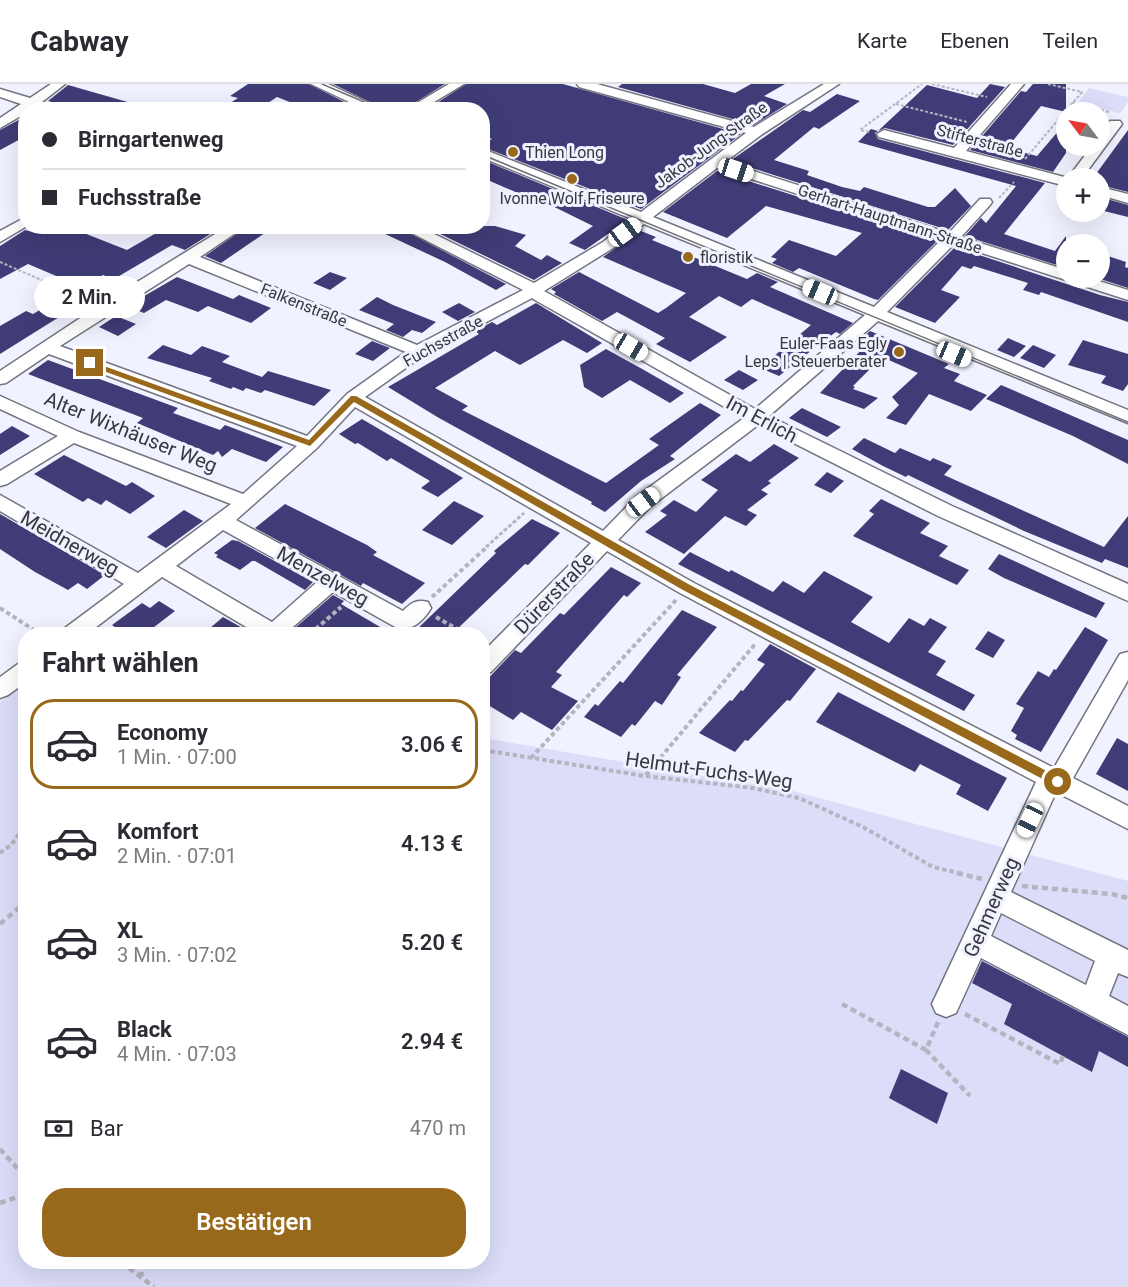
<!DOCTYPE html>
<html lang="de">
<head>
<meta charset="utf-8">
<style>
	:root { --surface:#fff; --page:#f7f7f7; --text:#2b2b33; --muted:#7c7c81; --line:#e1e1e2; --accent:#99691b }
	body { margin:0; font-family:Roboto,sans-serif; background:var(--page); color:var(--text); height:100vh; display:flex; flex-direction:column; font-size:22px; white-space:nowrap }
	* { box-sizing:border-box; margin:0 }
	p { font-size:20px; color:var(--muted) }
	.icon { flex:none; width:33px; height:33px; fill:none; stroke:currentColor; stroke-width:2; stroke-linecap:round; stroke-linejoin:round }
	.map { position:relative; flex:1; overflow:hidden }
	.drawer { position:absolute; left:18px; top:543px; width:472px; height:642px; display:flex; flex-direction:column; background:var(--surface); border-radius:24px; box-shadow:0 6px 24px #0002 }
	.drawer>* { flex:none }
	.hud { position:absolute; left:18px; top:18px; width:472px; height:132px; border-radius:24px; box-shadow:0 6px 24px #0002; display:grid; align-content:center; height:132px; padding:0 24px; background:var(--surface) }
	.needle { width:39px; rotate:302deg }
	.buttons { position:absolute; left:1056px; top:18px; display:grid; gap:12px }
	.buttons a { display:grid; place-items:center; width:54px; height:54px; border-radius:50%; background:var(--surface); box-shadow:0 6px 24px #0002; font-size:30px }
	.end { position:absolute; width:27px; height:27px; margin:-14px; border:8px solid #99691b; background:#fff; box-shadow:0 0 0 3px #fff }
	.from { border-radius:50% }
	.bubble { position:absolute; height:42px; border-radius:21px; background:var(--surface); box-shadow:0 6px 24px #0002; font-size:20px; font-weight:600; line-height:42px; text-align:center }
	.car { position:absolute; width:18px; height:36px; margin:-18px -9px; border-radius:8px; box-shadow:0 0 4px 2px #0007; background:linear-gradient(#fff 24%,#345 0 40%,#fff 0 76%,#345 0 86%,#fff 0) }
	.hud b { display:flex; align-items:center; gap:21px; height:57px; font-size:22px }
	.hud b+b { border-top:2px solid var(--line) }
	.hud i { width:15px; height:15px; background:var(--text) }
	ul { padding:0; list-style:none }
	li { display:flex; align-items:center; gap:18px; height:90px; margin:0 12px 9px; padding:0 12px; border:3px solid transparent; border-radius:24px }
	li div { flex:1 }
	li b { display:block; font-size:22px }
	li em { font-style:normal; font-weight:600 }
	li.selected { border-color:var(--accent) }
	li>.icon { width:54px; height:54px; stroke-width:1.5 }
	h2 { padding:0 24px; font-size:27px; line-height:72px }
	.pay { display:flex; align-items:center; gap:15px; height:66px; padding:0 24px; font-size:22px }
	.pay p { margin-inline-start:auto }
	.action { display:flex; gap:12px; margin-top:auto; padding:12px 24px }
	.action a { flex:1; height:69px; border-radius:24px; background:var(--accent); color:#fff; font-size:24px; font-weight:600; line-height:69px; text-align:center }
	header { display:flex; align-items:center; gap:36px; box-sizing:border-box; height:84px; padding:0 30px; background:var(--surface); border-bottom:2px solid var(--line) }
	header strong { font-size:28px }
	nav { display:flex; gap:33px; margin-inline-start:auto; font-size:21px }
	.map>svg:first-child { display:block }
</style>
</head>
<body>
<header>
<strong>Cabway</strong>
<nav><a>Karte</a><a>Ebenen</a><a>Teilen</a></nav>
</header>
<div class="map">
<svg width="1128" height="1203" viewBox="0 0 1128 1203">
	<rect width="100%" height="100%" fill="#f1f2ff"/>
	<!-- green -->
	<path fill="#dcddf9" d="M1089 4 1128 13V18L1120 29 1078 19Z
		M25 597 26 1178H483V654L793 707 1128 797V1203H0V618Z"/>
	<!-- building -->
	<path fill="#403c77" d="M248 0H309L360 26H310L277 13 257 26H219L238 14 230 12Z
		M333 0H445L403 26H386Z
		M466 0H563L741 50 641 125 483 63V60L492 55 483 51V26H426Z
		M622 0H703L735 9 751 0H785L764 12 787 20 754 41 618 3Z
		M990 0 1005 3 953 61 885 44 878 47 927 1 977 14Z
		M1033 0H1066V28L1041 22 1007 64 1037 72 1066 38V69L1053 88 970 66 1021 7 1026 8Z
		M68 1 138 21V26H80L48 17Z
		M837 10 860 17 819 45 814 43 774 76 809 87 807 91 842 103 860 107 864 103 928 123H935L955 104 971 122 948 146 730 77 803 26 810 28Z
		M26 32V52L0 66V46Z
		M871 45 878 47 875 49 878 55 1045 99 1004 150 1055 167 1066 152V184L965 152 981 134 986 139 1016 102 858 58Z
		M1128 46V108L1100 101V94H1093Z
		M483 76 628 136 585 166 569 159 593 142 530 111 527 113 483 94Z
		M717 87 937 157 878 216 874 215 799 184 793 188 772 179 777 175 771 173 789 156 836 172 862 149 766 122 727 154 663 128Z
		M1100 113 1128 121V133L1100 126Z
		M47 142H66L127 166 165 144 175 148 184 142H223L185 166 172 161 114 195 103 191 82 203 28 180 0 195V162L25 146 36 149Z
		M248 142H275L221 179 205 172Z
		M368 142H396L506 200 496 206 445 178Z
		M424 142H495L526 151 515 162 541 176 547 171 562 179 534 196Z
		M643 144 641 147 656 153 652 156 747 195 757 189 778 198 770 203 853 239 840 250 836 248 826 255 779 292 760 284 811 241 752 215 741 223 719 212 689 233 727 253 690 278 656 260 665 254 617 228 602 237 554 210 556 208 551 205 579 188 658 229 666 224 686 209 603 173Z
		M955 163 1100 211 1128 218V238L1041 208 1039 211 1023 206 1028 199 974 182 971 185 962 182 941 206 960 213 935 239 895 223Z
		M1105 171 1126 178 1125 183 1128 184V204L1100 195V180Z
		M330 188 347 194 330 206 313 199Z
		M177 193 233 215 239 211 271 224 251 239 208 222 198 228 166 216 144 229 127 222Z
		M63 212 80 220 0 270V242L26 227 33 230Z
		M377 213 393 221 436 238 422 249 412 246 403 253 386 246 394 240 359 226Z
		M459 219 475 228 458 237 442 228Z
		M536 219 602 259 587 269 563 256 520 281 495 267 435 304 468 322 462 326 606 399 659 361 649 355 700 319 721 331 670 372 675 375 641 397 605 428 591 420 592 418 439 334 388 303 479 250 475 247 492 238 497 241Z
		M116 232 136 240 118 252 99 243Z
		M870 247 949 280 944 284 960 290 954 297 987 311 971 327 929 310 906 341 886 334 899 321 892 313 918 289 882 273 853 302 855 303 853 305 878 314 864 325 820 309 866 261 858 258Z
		M1008 254 1026 262 1014 273 997 266Z
		M1083 256 1128 270V300L1123 307 1101 299 1106 292 1068 281Z
		M372 257 390 264 373 277 355 270Z
		M163 261 191 271 202 262 230 272 222 278 262 293 268 287 331 306 314 322 265 306 261 309 246 304 243 307 233 303 231 305 209 297 212 294 147 274Z
		M1033 261 1056 271 1044 284 1020 274Z
		M606 265 644 286 684 309 670 319 630 296 602 314 584 303 580 281Z
		M48 276 178 324 173 329 220 346 225 341 283 363 266 378 232 365 222 373 218 367 213 371 137 339 143 334 28 290Z
		M739 286 758 296 743 306 724 296Z
		M1001 301 1128 356V380L1073 352 986 315Z
		M802 324 841 343 827 353 789 334Z
		M362 335 420 369 463 394 438 413 421 404 430 397 391 374 387 377 358 359 355 360 339 350Z
		M12 342 30 352 0 371V350Z
		M864 354 895 369 900 364 930 377 933 374 952 382 944 391 1104 463 1128 432V484L1105 475 1102 479 1024 447 908 391 906 393 883 382 852 365Z
		M774 360 799 374 768 397 771 399 761 406 768 410 747 426 757 431 746 442 725 432 684 470 645 448 667 431 660 427 674 416 696 428 718 406 701 396 736 370 750 378Z
		M64 371 126 402 132 398 155 412 130 430 106 416 101 421 88 414 83 418 34 390Z
		M827 388 844 397 831 409 814 401Z
		M881 415 930 439 920 449 948 462 939 472 969 486 957 501 853 452 874 430 869 427Z
		M454 417 484 432 452 461 422 446Z
		M285 420 367 461 377 468 373 471 425 499 402 520 363 499 361 502 255 444Z
		M184 426 203 437 166 464 147 453Z
		M0 430 105 491 87 505 78 499 68 506 35 488 0 465Z
		M532 435 560 449 528 481 525 480 452 550H412L496 469 494 467Z
		M232 456 238 457 313 498 305 506 255 477H252L240 486 216 473 218 471 214 469Z
		M690 468 729 488 731 486 773 508 783 497 804 509 824 487 873 513 851 538 889 559 909 534 924 542 930 534 947 543 928 568 946 577 936 591 975 611 964 627 678 480Z
		M999 470 1066 501 1105 519 1096 534 1004 494 988 485Z
		M611 483 641 499 627 513 624 511 556 588 562 591 551 603 578 617 552 646 521 628 513 636 483 618V600L515 566 521 569 560 529 564 531Z
		M333 511 344 517 341 520 392 550H288Z
		M159 517 175 527 145 550H125L112 541 142 519 150 524Z
		M682 526 717 543 677 591 681 593 662 621 655 617 635 642 632 640 621 653 584 633 595 620 598 622 620 597 623 599Z
		M223 533 253 550H203Z
		M1085 543 1108 556 1041 668 1015 655 1017 651 1011 647 1024 624 1016 620 1038 587 1049 593 1054 585 1056 586Z
		M988 547 1005 556 993 574 975 565Z
		M770 560 816 585 790 617 787 616 748 657 745 656 735 668 699 649 730 616 732 617 741 606 743 607 765 580 757 576Z
		M838 608 1007 694 988 727 956 710 961 701 920 680 915 688 816 638Z
		M1117 654 1128 660V707L1096 690Z
		M982 877 1128 953V983L1099 967 1092 988 1004 940 1012 920 972 899Z
		M901 985 948 1009 937 1040 889 1014Z"/>
	<g fill="none" stroke-linecap="round" stroke-linejoin="round">
		<!-- minor casing -->
		<g stroke="#737481" stroke-width="3">
			<path id="minor" d="M51 0H65L42 18 61 26 33 23 26 26V29L0 44V34L21 20 0 13V5L30 14Z
				M311 0H328L384 26H366Z
				M449 0H464L421 26H405Z
				M577 0H597L754 43 824 0H839L761 51 725 78 949 149 980 115H990L992 118 990 121 961 153 1066 186V194H1089L1128 206V216L954 160 887 228 1128 326V339L878 237 769 332 952 422 1128 500V517L938 432 758 341 650 423 618 456 694 499 1054 684 1120 570 1128 568V596L1073 694 1128 722V745L1056 708 1011 808 1128 866V893L1118 889 1109 912 1128 922V951L981 874 956 929 946 933 936 929 932 920 1036 698 680 509 607 467 491 588 483 590V568L591 459 355 323 317 364 236 436 403 527C411 519 416 515 428 518L431 524C424 536 412 548 397 544L333 508 285 550H258L162 493 87 550H62L65 544 124 500 0 427V411L138 489 231 420 74 359 7 400 0 402V387L58 352 0 325V312L79 348 243 410 297 362 49 270 6 299 0 300V287L100 221 228 142H246L200 173 417 261 523 206 398 142H418L534 199 603 158 632 135 483 74V65L641 128 746 49 579 3ZM717 84 941 156 874 223 653 133ZM644 140 865 231 755 325 544 207 613 164ZM189 180 406 268 347 310 307 352 60 262ZM532 214 535 216 744 334 636 413 603 447 365 313 424 271ZM223 446 317 498 272 538 176 482ZM1001 829 1095 877 1086 901 991 852Z
				M1011 0H1024L966 67 1068 94 1092 62H1100V52L1110 37H1120L1122 40 1082 94H1066V102L879 53 877 50 884 46 954 64Z
				M1100 103 1128 110V119L1100 111Z
				M26 133V142H27L0 158V147Z
				M26 578V598L8 611 0 614V593L18 580Z"/>
		</g>
		<!-- path-far3 -->
		<path stroke="#b4b5c0" stroke-width="2" stroke-dasharray="3 2" stroke-linecap="butt" d="M932 0 987 13
			M1072 19 1109 28
			M896 20 967 38
			M869 48 860 46 922 0
			M1025 75 1082 8 1048 0
			M999 114 1014 98
			M0 178 62 205"/>
		<!-- path-far2 -->
		<path stroke="#b4b5c0" stroke-width="3" stroke-dasharray="4 2" stroke-linecap="butt" d="M58 204 89 217
			M486 463 524 429"/>
		<!-- path-far1 -->
		<path stroke="#b4b5c0" stroke-width="4" stroke-dasharray="4.5 3" stroke-linecap="butt" d="M432 513 488 462
			M0 524 40 550
			M436 533 466 550
			M310 550 341 523
			M483 666 645 692 753 704 799 714 863 743 933 783 963 790
			M531 674 676 516
			M646 691 756 559
			M0 769 11 761 26 741"/>
		<!-- path -->
		<path stroke="#b4b5c0" stroke-width="4.5" stroke-dasharray="6 4" stroke-linecap="butt" d="M957 789 982 795
			M1022 802 1111 810 1128 814
			M0 840 26 818
			M842 920 926 966
			M965 930 1060 980 1063 972
			M938 938 926 966 970 1012
			M0 1065 26 1094
			M0 1119 26 1110
			M121 1178 154 1203
			M140 1178 142 1192"/>
		<!-- minor -->
		<use href="#minor" fill="#fff" fill-rule="evenodd"/>
		<!-- tram -->
		<path stroke="#72727a" stroke-width="1.5" d="M322 0 383 26
			M483 71 1128 338"/>
	</g>
	<!-- route -->
	<path fill="#99691b" d="M90 277 309 356 351 312H356L690 501 1062 695 1063 698 1058 702 1054 701 683 506 354 318 310 362 87 281Z"/>
	<!-- markers -->
	<g fill="#99691b" stroke="#f1f2ff" stroke-width="2">
		<circle cx="513" cy="68" r="6"/>
		<circle cx="572" cy="95" r="6"/>
		<circle cx="688" cy="173" r="6"/>
		<circle cx="899" cy="268" r="6"/>
	</g>
	<g text-anchor="middle" dominant-baseline="central" stroke-width="6" stroke-linejoin="round" paint-order="stroke">
		<!-- far-street labels -->
		<g font-size="16" fill="#37373d" stroke="#f1f2ff">
			<text transform="translate(980 57) rotate(15)">Stifterstraße</text>
			<text transform="translate(711 61) rotate(-36)">Jakob-Jung-Straße</text>
			<text transform="translate(890 135) rotate(18)">Gerhart-Hauptmann-Straße</text>
			<text transform="translate(304 221) rotate(22)">Falkenstraße</text>
			<text transform="translate(443 257) rotate(-29)">Fuchsstraße</text>
		</g>
		<!-- far-poi labels -->
		<g font-size="16" fill="#37373d" stroke="#f1f2ff" text-anchor="start">
			<text x="525" y="68">Thien Long</text>
			<text x="572" y="114" text-anchor="middle">Ivonne Wolf Friseure</text>
			<text x="700" y="173">floristik</text>
			<text x="887" y="259" text-anchor="end">Euler-Faas Egly<tspan x="887" dy="18">Leps | Steuerberater</tspan></text>
		</g>
		<!-- street labels -->
		<g font-size="20" fill="#37373d" stroke="#f1f2ff">
			<text transform="translate(762 335) rotate(28)">Im Erlich</text>
			<text transform="translate(131 348) rotate(22)">Alter Wixhäuser Weg</text>
			<text transform="translate(70 459) rotate(30)">Meidnerweg</text>
			<text transform="translate(323 492) rotate(29)">Menzelweg</text>
			<text transform="translate(554 509) rotate(-46)">Dürerstraße</text>
			<text transform="translate(709 686) rotate(8)">Helmut-Fuchs-Weg</text>
			<text transform="translate(991 823) rotate(-66)">Gehmerweg</text>
		</g>
	</g>
</svg>
<div class="buttons">
<a><svg class="needle" viewBox="-14 -14 28 28"><path d="M0-13l5 13h-10z" fill="#e53935"/><path d="M0 13l5-13h-10z" fill="#7c7c81"/></svg></a>
<a>+</a>
<a>−</a>
</div>
<i class="end from" style="left:1058px;top:698px"></i>
<i class="end" style="left:90px;top:279px"></i>
<div class="bubble" style="left:34px;top:192px;width:111px">2 Min.</div>
<i class="car" style="left:736px;top:86px;rotate:108deg"></i>
<i class="car" style="left:625px;top:148px;rotate:54deg"></i>
<i class="car" style="left:820px;top:208px;rotate:293deg"></i>
<i class="car" style="left:631px;top:263px;rotate:120deg"></i>
<i class="car" style="left:954px;top:270px;rotate:113deg"></i>
<i class="car" style="left:643px;top:418px;rotate:53deg"></i>
<i class="car" style="left:1030px;top:736px;rotate:205deg"></i>
<div class="hud">
<b><i class="from"></i>Birngartenweg</b>
<b><i></i>Fuchsstraße</b>
</div>
<section class="drawer">
<h2>Fahrt wählen</h2>
<ul>
<li class="selected"><svg class="icon" aria-label="car" viewBox="0 0 24 24"><path d="M5 17H2v-5l4-1 3-4h7l3 4 3 1v5h-3M9 17h6M6 11h13"/><circle cx="7" cy="17" r="2"/><circle cx="17" cy="17" r="2"/></svg><div><b>Economy</b><p>1 Min. · 07:00</p></div><em>3.06 €</em></li>
<li><svg class="icon" aria-label="car" viewBox="0 0 24 24"><path d="M5 17H2v-5l4-1 3-4h7l3 4 3 1v5h-3M9 17h6M6 11h13"/><circle cx="7" cy="17" r="2"/><circle cx="17" cy="17" r="2"/></svg><div><b>Komfort</b><p>2 Min. · 07:01</p></div><em>4.13 €</em></li>
<li><svg class="icon" aria-label="car" viewBox="0 0 24 24"><path d="M5 17H2v-5l4-1 3-4h7l3 4 3 1v5h-3M9 17h6M6 11h13"/><circle cx="7" cy="17" r="2"/><circle cx="17" cy="17" r="2"/></svg><div><b>XL</b><p>3 Min. · 07:02</p></div><em>5.20 €</em></li>
<li><svg class="icon" aria-label="car" viewBox="0 0 24 24"><path d="M5 17H2v-5l4-1 3-4h7l3 4 3 1v5h-3M9 17h6M6 11h13"/><circle cx="7" cy="17" r="2"/><circle cx="17" cy="17" r="2"/></svg><div><b>Black</b><p>4 Min. · 07:03</p></div><em>2.94 €</em></li>
</ul>
<div class="pay"><svg class="icon" aria-label="cash" viewBox="0 0 24 24"><path d="M3 7h18v10H3z"/><circle cx="12" cy="12" r="2"/></svg>Bar<p>470 m</p></div>
<div class="action"><a>Bestätigen</a></div>
</section>
</div>
</body>
</html>
